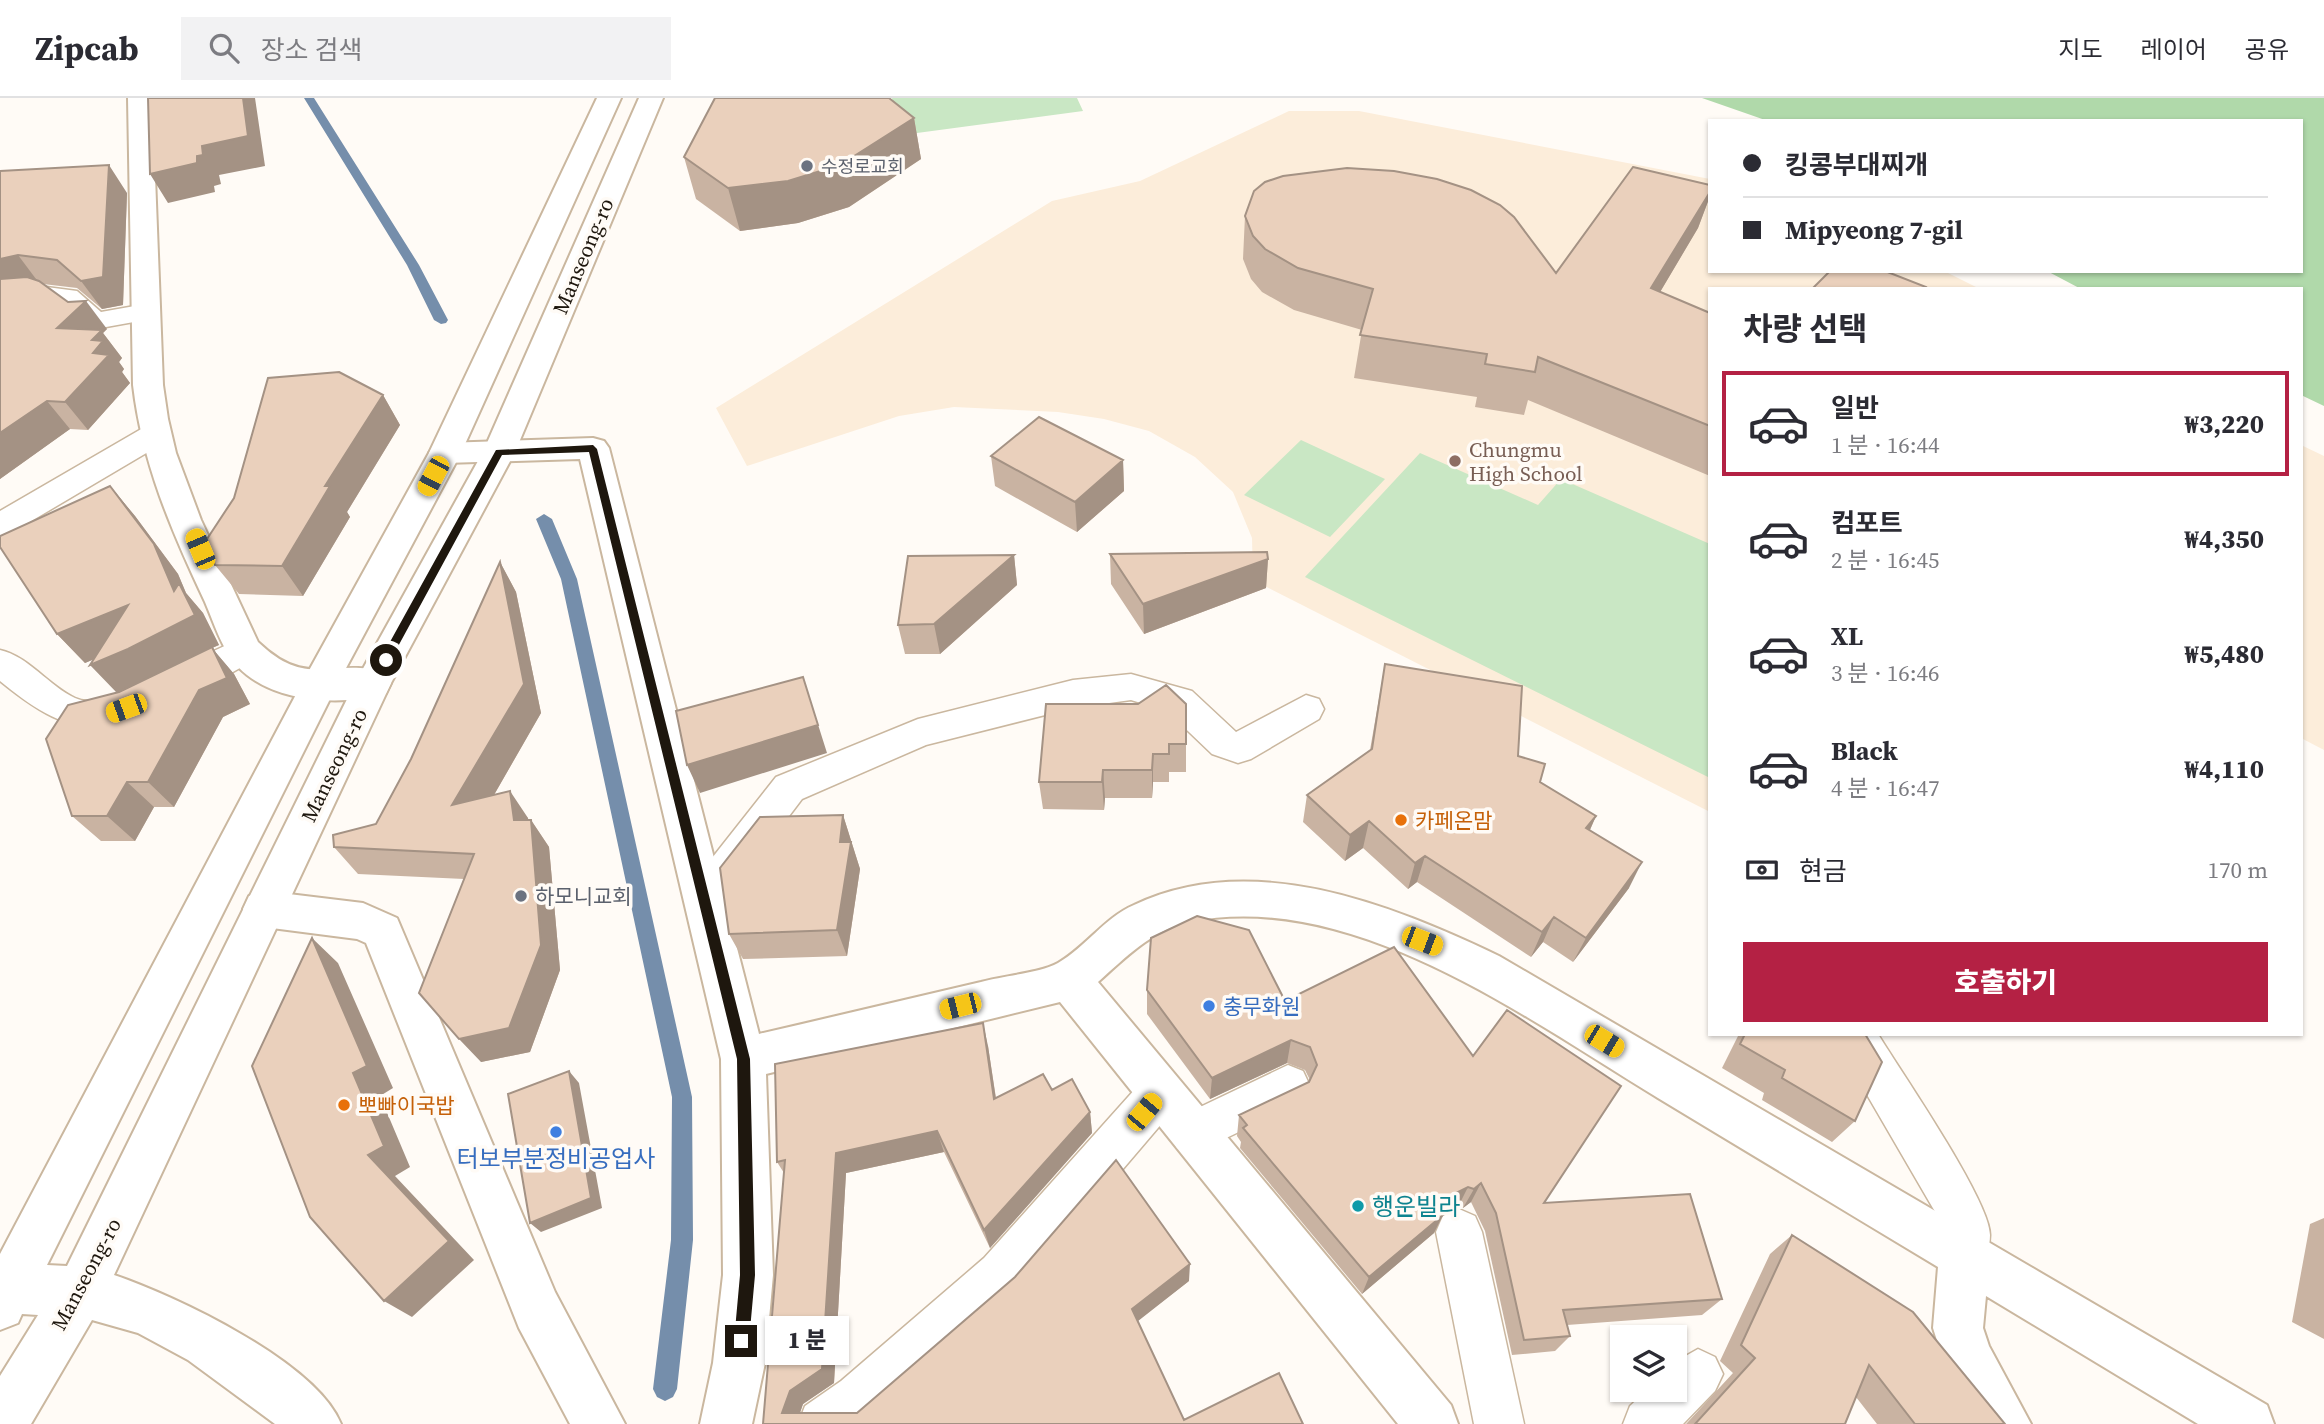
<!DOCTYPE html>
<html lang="ko">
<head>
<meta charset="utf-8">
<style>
	:root { --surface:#fff; --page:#f2f2f3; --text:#2b2b33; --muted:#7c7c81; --line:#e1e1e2; --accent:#b42144 }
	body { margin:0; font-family:"Source Serif 4","Noto Sans KR",serif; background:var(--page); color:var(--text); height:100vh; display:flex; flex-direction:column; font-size:26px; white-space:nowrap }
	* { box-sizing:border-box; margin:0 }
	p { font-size:23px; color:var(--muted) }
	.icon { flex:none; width:38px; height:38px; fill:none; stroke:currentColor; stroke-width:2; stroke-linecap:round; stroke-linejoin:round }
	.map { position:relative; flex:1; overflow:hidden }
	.sheet { position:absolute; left:1708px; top:189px; width:595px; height:749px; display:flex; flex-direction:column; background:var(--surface); border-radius:0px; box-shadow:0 2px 5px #0004 }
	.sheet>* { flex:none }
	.hud { position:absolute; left:1708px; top:21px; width:595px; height:154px; border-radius:0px; box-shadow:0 2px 5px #0004; display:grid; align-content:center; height:154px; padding:0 35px; background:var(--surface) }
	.controls { position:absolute; left:1610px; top:1227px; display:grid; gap:14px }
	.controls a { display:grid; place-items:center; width:77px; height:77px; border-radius:0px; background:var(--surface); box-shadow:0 2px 5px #0004; font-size:35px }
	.end { position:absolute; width:32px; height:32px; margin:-16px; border:9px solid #1e170e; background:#fff; box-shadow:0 0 0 4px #fff }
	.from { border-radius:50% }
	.bubble { position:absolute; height:49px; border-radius:0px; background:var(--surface); box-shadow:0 2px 5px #0004; font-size:23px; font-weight:800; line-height:49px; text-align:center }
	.car { position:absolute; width:21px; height:42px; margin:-21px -10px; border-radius:9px; box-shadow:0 0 5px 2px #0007; background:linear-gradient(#f5c518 24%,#345 0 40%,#f5c518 0 76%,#345 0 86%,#f5c518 0) }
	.hud b { display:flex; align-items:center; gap:24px; height:66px; font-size:26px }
	.hud b+b { border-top:2px solid var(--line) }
	.hud i { width:18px; height:18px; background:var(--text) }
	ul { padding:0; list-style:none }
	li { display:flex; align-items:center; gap:21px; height:105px; margin:0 14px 10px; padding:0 21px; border:4px solid transparent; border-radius:0px }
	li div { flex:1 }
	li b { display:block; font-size:26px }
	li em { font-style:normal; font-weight:800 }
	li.active { border-color:var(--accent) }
	li>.icon { width:63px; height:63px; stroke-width:1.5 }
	h2 { padding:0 35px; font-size:32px; line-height:84px }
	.pay { display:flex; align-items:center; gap:18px; height:77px; padding:0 35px; font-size:26px }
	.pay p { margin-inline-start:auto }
	.action { display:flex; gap:14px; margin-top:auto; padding:14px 35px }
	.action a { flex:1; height:80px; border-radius:0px; background:var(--accent); color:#fff; font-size:28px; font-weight:800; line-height:80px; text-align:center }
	header { display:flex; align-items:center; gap:42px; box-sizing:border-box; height:98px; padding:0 35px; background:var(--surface); border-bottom:2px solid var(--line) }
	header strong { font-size:33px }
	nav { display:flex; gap:38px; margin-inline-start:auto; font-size:24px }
	.search { width:490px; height:63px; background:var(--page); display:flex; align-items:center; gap:18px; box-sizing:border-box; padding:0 24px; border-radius:0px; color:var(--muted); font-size:26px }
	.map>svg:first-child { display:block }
</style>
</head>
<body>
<header>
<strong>Zipcab</strong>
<div class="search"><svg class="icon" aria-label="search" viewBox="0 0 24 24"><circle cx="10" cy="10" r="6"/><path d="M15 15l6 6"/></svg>장소 검색</div>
<nav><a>지도</a><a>레이어</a><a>공유</a></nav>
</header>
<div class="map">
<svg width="2324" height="1326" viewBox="0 0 2324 1326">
	<rect width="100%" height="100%" fill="#fffbf6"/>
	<!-- built -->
	<path fill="#fcedda" d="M1289 13H1359L1710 81V173H1944L1980 191H1710V714L1253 482 1252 440 1233 394 1195 359 1149 333 1104 321 1058 314 954 309 899 318 747 368 716 310 1052 103 1140 83Z
		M2301 347 2324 358V652L2301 640Z"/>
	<!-- green -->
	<path fill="#c9e7c4" d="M892 0H1077L1083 13 902 37Z
		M1301 342 1385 381 1330 439 1244 397Z
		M1420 355 1538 407 1561 381 1710 446V680L1305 479Z"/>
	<!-- forest -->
	<path fill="#b0d9aa" d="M1702 0H2324V308L2301 297V191H2081L2047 173H2301V23H1768Z"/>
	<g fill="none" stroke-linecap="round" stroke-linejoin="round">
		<!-- stream -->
		<path fill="#758eab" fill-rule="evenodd" d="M304 0H314L419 167 448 222 446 225 441 226 434 222 407 167Z
			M544 416 552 421 577 481 692 999 693 1142 677 1291 673 1299 665 1303 657 1299 653 1291 671 1142 672 999 561 481 536 421Z"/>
		<!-- service casing -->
		<g stroke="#cab79f" stroke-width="3">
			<path id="service" d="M39 188 77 193 101 214 146 206 156 208 160 214 156 220 95 231C81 228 74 217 62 209 47 198 17 207 0 210V194Z
				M154 327 165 330 169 337 165 344 11 435 0 438V413L143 330Z
				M244 539 256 543 261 552 256 561C231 574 193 602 166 593L160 584 166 575Z
				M0 552C28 558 49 588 75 600 91 607 108 599 125 604L130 614 125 624C75 640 38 614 0 583Z
				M1131 576 1192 593 1236 634 1306 597 1319 601 1324 611 1319 621 1251 661 1238 665 1212 656 1167 613 1131 602 1073 610 926 647 802 701 718 812 704 817 690 812 684 800 690 788 776 679 918 621 1073 582Z
				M1836 936H1878C1901 974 1990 1102 1990 1137 1990 1150 1985 1162 1981 1174L1964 1181 1947 1174C1939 1154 1945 1143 1941 1124L1841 952Z
				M1288 967 1303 973 1310 988 1303 1003 1193 1056 1177 1050 1171 1035 1177 1020Z
				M1160 974 1175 980 1182 995 1175 1010 1018 1194 866 1326H798L805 1308 841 1283 984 1160 1145 980Z
				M1459 1111 1475 1118 1482 1134 1524 1326H1474L1436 1134 1443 1118Z
				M1698 1251 1715 1259 1723 1276 1715 1293 1683 1326H1623L1630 1308 1647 1292H1675V1264Z"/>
		</g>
		<!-- minor casing -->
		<g stroke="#cab79f" stroke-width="4">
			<path id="minor" d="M128 0H152L163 287 168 321 176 355 201 422 258 544C309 593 333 558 386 575L391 585 386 595C344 608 283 605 247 577 224 559 216 530 205 504 172 434 142 365 133 287Z
				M593 340 604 343 609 350 759 936C833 919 907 901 981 884 1002 878 1040 875 1058 865 1086 849 1104 820 1134 807 1252 751 1390 806 1499 858L2267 1307 2274 1326H2198L1986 1198 1983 1230 1989 1248 2031 1326H1976L1948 1277 1933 1230 1938 1169C1845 1113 1751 1056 1658 1000 1526 920 1351 790 1189 824 1152 832 1125 860 1098 884L1451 1307 1458 1326H1398L1060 904 766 976 773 1177 765 1265 752 1326H700L713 1265 723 1177 721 961 580 361 445 365 434 362 429 355 434 348 445 345Z
				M264 793 363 805 397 820 555 1194 625 1326H570L519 1230 366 845 357 841 264 829 249 824 243 811 249 798Z"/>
		</g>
		<!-- tertiary casing -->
		<g stroke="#cab79f" stroke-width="4">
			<path id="tertiary" d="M597 0H621L461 355 337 587 47 1167 67 1168 355 585 483 354 639 0H663L515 354 391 585 114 1177C176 1198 316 1264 341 1326H275L188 1262 138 1235 92 1222 31 1326H0V1278L38 1217 22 1216 18 1225 0 1232V1156L301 587 429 355Z"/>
		</g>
		<!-- service -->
		<use href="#service" fill="#fff" fill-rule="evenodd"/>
		<!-- minor -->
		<use href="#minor" fill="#fff" fill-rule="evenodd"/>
		<!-- tertiary -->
		<use href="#tertiary" fill="#fff" fill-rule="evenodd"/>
	</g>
	<!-- wall -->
	<path fill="#c9b3a2" d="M914 20 921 61 849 109 798 125 740 133 696 101 684 59Z
		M0 73 127 95 123 207 102 211 77 190 43 186 107 231 103 235 122 260 119 264 124 271 122 274 130 285 88 332 70 331 0 381Z
		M1710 87V98L1698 130 1660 194 1710 215V378L1528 302 1524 317 1475 309 1477 299 1354 280 1362 232 1294 212 1262 194 1251 181 1243 161 1245 118 1556 175Z
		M383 297 400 327 347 414 350 419 303 498 239 496 215 467Z
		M991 358 1123 362 1124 393 1077 434 995 388Z
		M110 388 135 418 178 476 186 495 203 515 219 547 212 550 234 576 250 606 223 619 174 709H154L135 743H101L72 718 117 595 94 561 85 565 57 536Z
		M1110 456 1268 461 1266 490 1144 536 1111 486Z
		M1014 457 1017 487 940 556H905L898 527Z
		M500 464 516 494 541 615 494 697 528 720V722H531L549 749 560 872 530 954 481 964 464 781 358 776 334 749 376 726 411 661Z
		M1385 566 1518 658 1540 684 1596 718 1590 732 1629 790 1573 864 1543 844 1531 859 1417 784 1408 791 1363 750 1345 763 1303 724 1307 697 1370 652Z
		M1046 606 1186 646V674H1169V684H1153L1152 700H1105L1104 712 1043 711 1039 684Z
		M843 717 860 771 847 858 743 861 729 836Z
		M1147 892 1285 903 1544 1105 1722 1201 1702 1217 1567 1227 1570 1238 1555 1253 1512 1257 1485 1133 1471 1104 1463 1110 1458 1109 1444 1115 1434 1135 1362 1196 1240 1050 1241 1044 1237 1038 1239 1017 1309 984 1310 982 1305 972 1287 965 1210 1001 1147 916Z
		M1739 936H1865L1855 1023 1832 1044 1762 1002 1764 995 1722 970Z
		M988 948 996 1000 1052 992 1090 1014 1092 1035 990 1150 944 1054 846 1075 834 1285 803 1306 800 1315H857L1189 1183 1137 1223 1184 1322 1303 1326H763L784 1075 777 1064Z
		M2324 1120V1241L2292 1224 2310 1126Z
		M1792 1137 2005 1326H1877L1856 1299 1845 1326H1686L1733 1275 1720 1263 1770 1156Z"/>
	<!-- shaded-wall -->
	<path fill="#a49284" d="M243 0H255L265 68 219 77 221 86 214 88 215 94 168 105 150 76 197 58 202 48Z
		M914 20 921 61 849 109 798 125 740 133 728 90Z
		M109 67 127 95 123 207 102 211 81 183Z
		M1710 94V98L1698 130 1637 233 1651 190Z
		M18 157 39 185 0 193V161Z
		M86 203 107 231 103 235 122 260 119 264 124 271 122 274 130 285 88 332 65 304 57 230Z
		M383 297 400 327 347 414 350 419 303 498 282 468 325 388Z
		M47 303 70 331 0 381V335Z
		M1123 362 1124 393 1077 434 1075 404Z
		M110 388 135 418 178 476 186 495 203 515 219 547 212 550 234 576 250 606 223 619 174 709 148 684 118 596 90 567 174 493Z
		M1014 457 1017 487 940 556 934 526Z
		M1268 461 1266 490 1144 536 1143 506Z
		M500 464 516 494 541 615 472 735 452 707Z
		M128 507 154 536 85 565 57 536Z
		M803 579 827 655 700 695 687 667Z
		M1153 656V684L1152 700V672Z
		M1103 672 1105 700 1104 712 1102 684Z
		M127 684 154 709 135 743 107 718Z
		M510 693 528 720 532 749 514 722Z
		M843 717 860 771 847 858 837 832 840 744Z
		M1596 718 1584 745 1586 730Z
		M531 722 549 749 560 872 530 954 481 964 459 941Z
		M1369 723 1363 750 1345 763 1350 737Z
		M1425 758 1417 784 1408 791 1415 765Z
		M1642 764 1629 790 1573 864 1586 840Z
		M1554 819 1543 844 1531 859 1542 834Z
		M312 840 338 865 393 990 380 998 410 1069 395 1078 474 1162 412 1219 384 1203 368 1057 353 975Z
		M983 925 988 948 999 1022 994 1001Z
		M1291 942 1287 965 1210 1001 1212 980Z
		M569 973 579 985 602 1110 541 1134 530 1125Z
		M1090 1014 1092 1035 990 1150 984 1132Z
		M937 1033 944 1054 846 1075 834 1285 803 1306 796 1326 782 1315 836 1055Z
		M1481 1085 1471 1104 1463 1110 1474 1091Z
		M1468 1089 1458 1109 1442 1116 1452 1097Z
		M1443 1117 1434 1135 1362 1196 1369 1179Z
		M1190 1166 1189 1183 1133 1227 1132 1211Z"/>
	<!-- building -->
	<path fill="#ead0bc" stroke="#a49284" stroke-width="2" d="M148 0H243L248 38 202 48 203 57 197 58V65L150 76Z
		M715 0H889L914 20 840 67 788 83 728 90 684 59Z
		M109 67 103 179 81 183 57 162 18 157 0 161V73Z
		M1633 69 1710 87V94L1651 190 1710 215V328L1538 259 1535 274 1485 266 1487 256 1360 237 1373 191 1298 170 1265 151 1253 138 1245 118 1254 93 1265 84 1283 78 1347 70 1394 73 1437 81 1471 92 1500 107 1514 119 1556 175Z
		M1830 173H1885L1926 189 1925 191H1812Z
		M27 179 39 183 68 204 86 203 57 230 102 232 92 242 103 243 93 255 109 257 65 304 47 303 0 335V181Z
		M339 274 383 297 325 388H330L282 468 215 467 205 444 234 400 268 280Z
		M1039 319 1123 362 1075 404 991 358Z
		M110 388 154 446 174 493 179 485 195 517 128 551 90 567 128 507 57 536 0 449V438Z
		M1267 454 1268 461 1143 506 1110 456Z
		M1014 457 934 526 898 527 908 458Z
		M500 464 524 586 452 707 510 693 514 722H531L541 847 509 930 459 941 419 895 474 756 334 749 333 737 376 726 411 661Z
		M212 549 227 580 199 592 148 684H127L107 718H72L46 641 68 607 119 594Z
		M1385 566 1522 588 1518 658 1545 666 1540 684 1596 718 1586 730 1642 764 1586 840 1554 819 1542 834 1425 758 1415 765 1369 723 1350 737 1307 697 1372 651Z
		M803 579 818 627 687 667 676 613Z
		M1166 587 1186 606V646H1169V656H1153L1152 672H1103L1102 684H1039L1046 606H1138Z
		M843 717 840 744H851L837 832 729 836 720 770 760 719Z
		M1197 818 1249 832 1285 903 1394 849 1473 958 1507 912 1621 988 1544 1105 1690 1096 1722 1201 1563 1212 1570 1238 1524 1242 1496 1115 1481 1085 1474 1091 1468 1089 1452 1097 1443 1117 1369 1179 1243 1030 1247 1027 1239 1017 1309 984 1317 967 1310 949 1291 942 1212 980 1147 892 1151 840Z
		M312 840 367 968 353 975 384 1048 368 1057 449 1143 384 1203 310 1119 252 968Z
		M983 925 994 1001 1043 976 1052 992 1072 981 1090 1014 984 1132 937 1033 836 1055 822 1271 790 1293 782 1315H857L1015 1179 1116 1062 1190 1166 1132 1211 1184 1322 1279 1275 1303 1326H763L785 1062 777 1064 775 966Z
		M1745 936H1865L1882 964 1855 1023 1782 980 1785 972 1740 946Z
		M569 973 591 1100 530 1125 508 996Z
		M1792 1137 1913 1214 2005 1326H1915L1869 1267 1845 1326H1695L1755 1260 1741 1247Z"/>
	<!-- route -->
	<path fill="#1e170e" d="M593 347 597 351 750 961 755 1177 749 1243 741 1251 734 1243 740 1177 737 961 589 354 502 357 389 565 380 562 496 352Z"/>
	<!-- markers -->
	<g fill="#6b7280" stroke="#fffbf6" stroke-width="2.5">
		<circle cx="807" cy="68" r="7"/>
		<circle cx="521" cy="798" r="7"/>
	</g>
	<circle fill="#8d6e63" stroke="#fffbf6" stroke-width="2.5" cx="1455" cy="363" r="7"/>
	<g fill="#e8710a" stroke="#fffbf6" stroke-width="2.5">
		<circle cx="1401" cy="722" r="7"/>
		<circle cx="344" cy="1007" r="7"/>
	</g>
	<g fill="#3f7fe0" stroke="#fffbf6" stroke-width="2.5">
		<circle cx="1209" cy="908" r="7"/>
		<circle cx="556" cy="1034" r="7"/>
	</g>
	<circle fill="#0f9aa8" stroke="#fffbf6" stroke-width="2.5" cx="1358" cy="1108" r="7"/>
	<g text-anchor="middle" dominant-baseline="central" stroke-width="7" stroke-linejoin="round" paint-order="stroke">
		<!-- far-worship labels -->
		<g font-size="18" fill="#5b616d" stroke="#fffbf6" text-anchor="start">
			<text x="821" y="68">수정로교회</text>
		</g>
		<!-- street labels -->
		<g font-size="21" fill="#1e170e" stroke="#fffbf6">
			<text transform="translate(583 158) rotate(-67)">Manseong-ro</text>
			<text transform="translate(334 667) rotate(-64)">Manseong-ro</text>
			<text transform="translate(86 1176) rotate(-62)">Manseong-ro</text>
		</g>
		<!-- education labels -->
		<g font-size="21" fill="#785e54" stroke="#fffbf6" text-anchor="start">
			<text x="1469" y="351">Chungmu<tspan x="1469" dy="24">High School</tspan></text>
		</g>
		<!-- food labels -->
		<g font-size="21" fill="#c56008" stroke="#fffbf6" text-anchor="start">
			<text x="1415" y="722">카페온맘</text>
			<text x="358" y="1007">뽀빠이국밥</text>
		</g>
		<!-- worship labels -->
		<g font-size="21" fill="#5b616d" stroke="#fffbf6" text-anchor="start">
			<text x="535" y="798">하모니교회</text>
		</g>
		<!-- shop labels -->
		<g font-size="21" fill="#366cbe" stroke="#fffbf6" text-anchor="start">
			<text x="1223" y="908">충무화원</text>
		</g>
		<!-- near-shop labels -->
		<g font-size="24" fill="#366cbe" stroke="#fffbf6">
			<text x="556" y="1060">터보부분정비공업사</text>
		</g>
		<!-- near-culture labels -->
		<g font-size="24" fill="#0d838f" stroke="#fffbf6" text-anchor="start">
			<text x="1372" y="1108">행운빌라</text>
		</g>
	</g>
</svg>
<div class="controls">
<a><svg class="icon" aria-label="layers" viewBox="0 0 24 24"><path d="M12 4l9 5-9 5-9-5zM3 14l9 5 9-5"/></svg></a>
</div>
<i class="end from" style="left:386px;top:562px"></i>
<i class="end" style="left:741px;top:1243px"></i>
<div class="bubble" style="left:765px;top:1218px;width:84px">1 분</div>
<i class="car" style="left:433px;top:378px;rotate:208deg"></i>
<i class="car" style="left:200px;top:451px;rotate:337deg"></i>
<i class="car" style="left:126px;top:610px;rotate:250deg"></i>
<i class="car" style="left:1422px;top:843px;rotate:111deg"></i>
<i class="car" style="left:960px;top:908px;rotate:256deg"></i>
<i class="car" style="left:1604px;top:943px;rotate:121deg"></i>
<i class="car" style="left:1144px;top:1014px;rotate:40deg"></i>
<div class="hud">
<b><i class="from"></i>킹콩부대찌개</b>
<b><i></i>Mipyeong 7-gil</b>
</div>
<section class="sheet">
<h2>차량 선택</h2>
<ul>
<li class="active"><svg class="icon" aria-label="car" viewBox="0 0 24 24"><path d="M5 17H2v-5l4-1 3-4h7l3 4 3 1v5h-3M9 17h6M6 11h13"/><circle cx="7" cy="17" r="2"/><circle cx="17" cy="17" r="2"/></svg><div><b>일반</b><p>1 분 · 16:44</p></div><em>₩3,220</em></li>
<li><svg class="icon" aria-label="car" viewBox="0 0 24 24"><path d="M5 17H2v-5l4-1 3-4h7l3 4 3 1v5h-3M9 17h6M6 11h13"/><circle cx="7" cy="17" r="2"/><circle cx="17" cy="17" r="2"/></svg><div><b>컴포트</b><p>2 분 · 16:45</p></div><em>₩4,350</em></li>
<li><svg class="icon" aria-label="car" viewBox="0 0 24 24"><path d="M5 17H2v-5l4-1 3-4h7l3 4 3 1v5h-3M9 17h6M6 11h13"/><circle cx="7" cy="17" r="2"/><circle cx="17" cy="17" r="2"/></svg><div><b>XL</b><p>3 분 · 16:46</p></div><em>₩5,480</em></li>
<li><svg class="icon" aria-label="car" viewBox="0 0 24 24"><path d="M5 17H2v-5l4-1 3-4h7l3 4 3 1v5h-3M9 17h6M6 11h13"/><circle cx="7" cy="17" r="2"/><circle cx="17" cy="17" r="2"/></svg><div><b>Black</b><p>4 분 · 16:47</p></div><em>₩4,110</em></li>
</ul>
<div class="pay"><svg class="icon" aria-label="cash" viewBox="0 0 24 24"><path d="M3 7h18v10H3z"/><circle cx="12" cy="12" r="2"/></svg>현금<p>170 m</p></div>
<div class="action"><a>호출하기</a></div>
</section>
</div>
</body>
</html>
